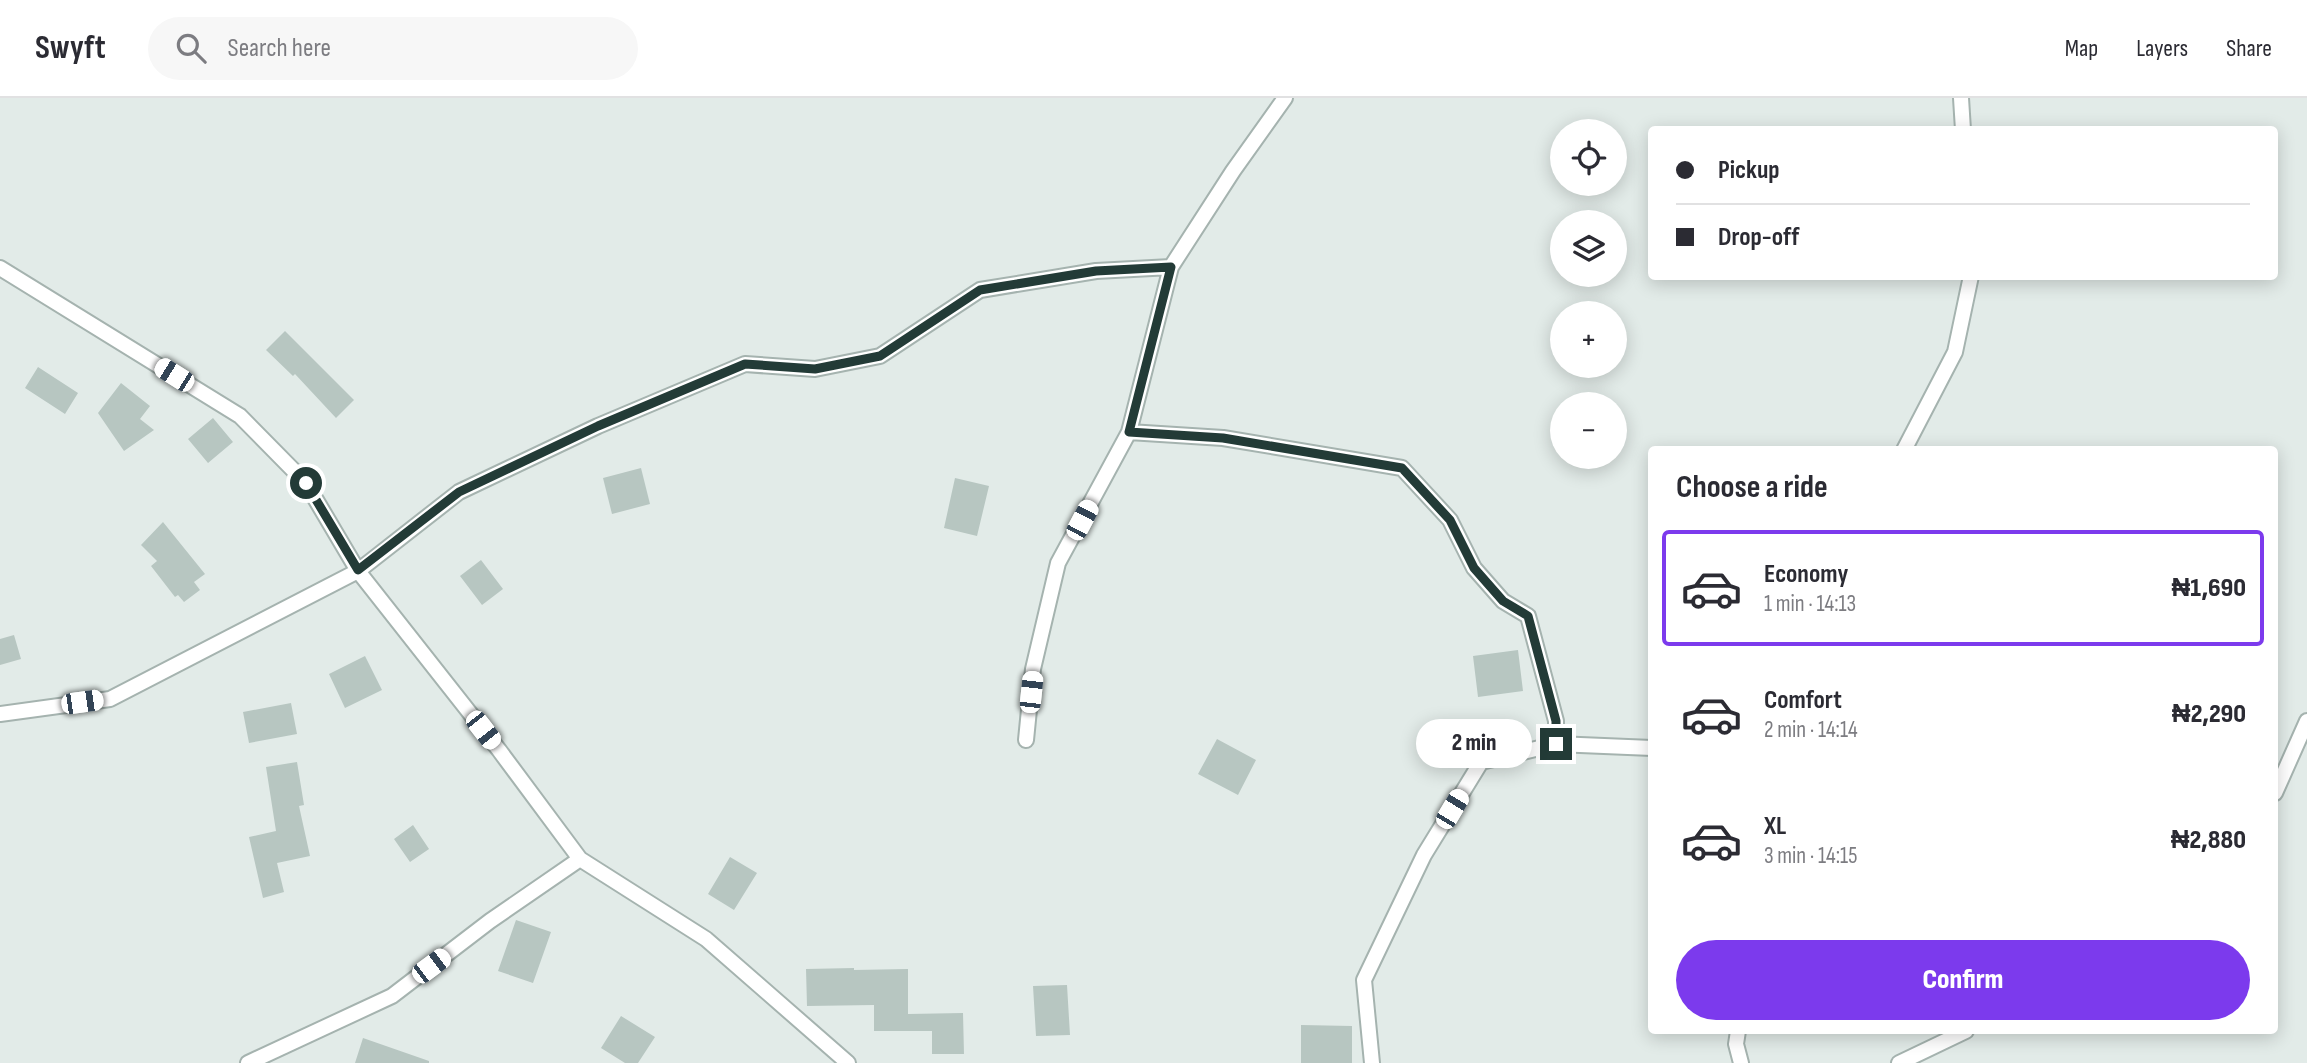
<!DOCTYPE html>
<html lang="en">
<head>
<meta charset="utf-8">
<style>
	:root { --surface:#fff; --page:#f7f7f7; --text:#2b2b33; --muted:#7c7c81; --line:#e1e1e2; --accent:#7c3aed }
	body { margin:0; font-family:"Sofia Sans Condensed",sans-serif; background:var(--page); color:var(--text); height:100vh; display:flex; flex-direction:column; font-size:26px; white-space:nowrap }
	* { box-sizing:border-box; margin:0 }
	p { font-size:23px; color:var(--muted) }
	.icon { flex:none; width:38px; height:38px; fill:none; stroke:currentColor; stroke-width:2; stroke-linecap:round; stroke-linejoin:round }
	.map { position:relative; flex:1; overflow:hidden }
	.details { position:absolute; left:1648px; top:348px; width:630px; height:588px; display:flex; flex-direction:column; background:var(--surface); border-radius:7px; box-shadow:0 4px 18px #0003 }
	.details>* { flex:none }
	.top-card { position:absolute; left:1648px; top:28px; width:630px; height:154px; border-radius:7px; box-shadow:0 4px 18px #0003; display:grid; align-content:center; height:154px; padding:0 28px; background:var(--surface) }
	.buttons { position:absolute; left:1550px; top:21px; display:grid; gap:14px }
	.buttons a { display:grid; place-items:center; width:77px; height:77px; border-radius:50%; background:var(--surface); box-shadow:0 4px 18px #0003; font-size:35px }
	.end { position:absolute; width:32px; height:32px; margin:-16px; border:9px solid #233b37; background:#fff; box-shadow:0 0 0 4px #fff }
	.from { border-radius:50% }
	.bubble { position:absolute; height:49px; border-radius:24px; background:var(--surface); box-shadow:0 4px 18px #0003; font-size:23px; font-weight:800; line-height:49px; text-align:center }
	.car { position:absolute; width:21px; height:42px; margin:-21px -10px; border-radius:9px; box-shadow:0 0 5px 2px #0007; background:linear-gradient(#fff 24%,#345 0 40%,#fff 0 76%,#345 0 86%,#fff 0) }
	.top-card b { display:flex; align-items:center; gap:24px; height:66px; font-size:26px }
	.top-card b+b { border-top:2px solid var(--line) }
	.top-card i { width:18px; height:18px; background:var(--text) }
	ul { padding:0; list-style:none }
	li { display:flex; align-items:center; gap:21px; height:116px; margin:0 14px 10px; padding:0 14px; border:4px solid transparent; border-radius:7px }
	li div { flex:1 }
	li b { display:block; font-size:26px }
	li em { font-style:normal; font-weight:800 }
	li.selected { border-color:var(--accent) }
	li>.icon { width:63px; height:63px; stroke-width:1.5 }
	h2 { padding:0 28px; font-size:32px; line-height:84px }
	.action { display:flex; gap:14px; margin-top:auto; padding:14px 28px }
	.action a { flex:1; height:80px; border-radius:42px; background:var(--accent); color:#fff; font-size:28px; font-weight:800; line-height:80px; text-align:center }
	header { display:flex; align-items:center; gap:42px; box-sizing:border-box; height:98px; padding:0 35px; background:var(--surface); border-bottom:2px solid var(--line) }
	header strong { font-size:33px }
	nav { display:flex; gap:38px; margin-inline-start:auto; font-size:24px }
	.search { width:490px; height:63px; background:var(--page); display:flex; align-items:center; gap:18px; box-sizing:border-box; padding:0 24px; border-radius:38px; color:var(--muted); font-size:26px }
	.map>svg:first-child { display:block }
</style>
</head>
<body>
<header>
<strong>Swyft</strong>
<div class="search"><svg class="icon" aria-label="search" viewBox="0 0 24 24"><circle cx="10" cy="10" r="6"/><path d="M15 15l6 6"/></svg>Search here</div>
<nav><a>Map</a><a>Layers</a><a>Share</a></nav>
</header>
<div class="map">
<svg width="2307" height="965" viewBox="0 0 2307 965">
	<rect width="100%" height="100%" fill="#e2ebe8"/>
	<!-- building -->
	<path fill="#b7c6c1" d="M285 233 354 302 336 320 295 276 293 278 266 252Z
		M38 269 78 295 65 316 25 290Z
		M121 285 150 308 140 321 154 332 124 353 98 315Z
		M213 320 233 344 208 365 188 341Z
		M641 370 650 406 612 416 603 380Z
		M955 380 989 388 977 438 944 430Z
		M163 424 205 476 194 484 200 492 184 504 178 497 175 499 151 468 157 463 141 447Z
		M481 462 503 491 482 507 460 478Z
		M14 537 21 561 0 567V541Z
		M1518 552 1523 593 1478 599 1473 558Z
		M365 558 382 592 345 610 329 576Z
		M291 605 297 636 249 645 243 614Z
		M1217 641 1256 662 1238 697 1198 676Z
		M297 664 304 707 299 708 310 758 277 765 284 794 263 800 249 739 276 733 266 669Z
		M413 727 429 751 410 764 394 741Z
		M730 759 757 775 734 812 708 796Z
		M516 822 551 834 533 885 498 873Z
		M854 870V872L908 871V916L963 915 964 956H932V933H874V907L807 908 806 871Z
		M1067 887 1070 937 1036 938 1033 888Z
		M621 918 655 939 638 965H625L601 950Z
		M1301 927 1352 928V965H1301Z
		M363 940 429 963V965H355Z"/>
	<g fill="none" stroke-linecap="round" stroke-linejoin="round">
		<!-- street casing -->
		<g stroke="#a5b3af" stroke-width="18">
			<path id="street" d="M1285 0 1233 73 1171 169 1129 334 1223 340 1402 370 1450 422 1474 470 1503 503 1528 518 1556 623V646
				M1961 0 1963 32
				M0 170 240 318 306 385 358 473 499 652 580 761 706 841 848 965
				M1904 352 1955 254 1971 178
				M0 616 110 601 358 473 459 394 598 328 745 266 815 271 880 258 980 192 1096 173 1171 169
				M1026 642 1033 571 1058 465 1129 334
				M2275 695 2307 623
				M1738 933 1736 946 1741 965
				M248 965 392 898 490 823 580 761
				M1372 965 1364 882 1424 757 1481 664 1556 646 1652 650
				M1899 965 1966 933"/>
		</g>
		<!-- street -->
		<use href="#street" stroke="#fff" stroke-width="14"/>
	</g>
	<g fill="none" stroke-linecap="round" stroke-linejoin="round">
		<!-- route -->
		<path stroke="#233b37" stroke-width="9" d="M306 385 358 472 459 394 598 328 745 266 815 271 880 258 980 192 1096 173 1171 169 1129 334 1223 340 1402 370 1450 422 1474 470 1503 503 1528 518 1556 623V646"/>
	</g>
</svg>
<div class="buttons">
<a><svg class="icon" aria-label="locate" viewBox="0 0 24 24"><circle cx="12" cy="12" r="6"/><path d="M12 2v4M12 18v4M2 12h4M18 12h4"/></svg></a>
<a><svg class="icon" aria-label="layers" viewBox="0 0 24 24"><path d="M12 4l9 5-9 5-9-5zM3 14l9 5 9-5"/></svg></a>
<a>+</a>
<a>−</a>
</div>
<i class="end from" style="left:306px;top:385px"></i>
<i class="end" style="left:1556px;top:646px"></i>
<div class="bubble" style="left:1416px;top:621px;width:116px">2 min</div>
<i class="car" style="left:174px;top:277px;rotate:302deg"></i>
<i class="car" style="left:1082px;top:422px;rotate:28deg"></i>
<i class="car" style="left:1031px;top:594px;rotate:6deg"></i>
<i class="car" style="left:82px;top:604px;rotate:82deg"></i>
<i class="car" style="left:483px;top:632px;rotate:142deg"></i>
<i class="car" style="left:1452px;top:711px;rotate:31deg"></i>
<i class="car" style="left:431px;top:868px;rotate:53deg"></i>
<div class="top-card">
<b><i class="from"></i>Pickup</b>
<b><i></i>Drop-off</b>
</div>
<section class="details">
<h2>Choose a ride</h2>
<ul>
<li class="selected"><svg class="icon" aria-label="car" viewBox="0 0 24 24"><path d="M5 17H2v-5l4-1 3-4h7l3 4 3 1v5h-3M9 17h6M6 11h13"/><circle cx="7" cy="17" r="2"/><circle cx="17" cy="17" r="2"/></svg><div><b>Economy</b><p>1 min · 14:13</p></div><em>₦1,690</em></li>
<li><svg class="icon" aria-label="car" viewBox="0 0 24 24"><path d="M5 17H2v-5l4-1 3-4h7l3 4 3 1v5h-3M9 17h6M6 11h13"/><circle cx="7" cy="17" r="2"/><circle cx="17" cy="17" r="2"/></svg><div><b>Comfort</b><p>2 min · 14:14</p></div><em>₦2,290</em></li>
<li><svg class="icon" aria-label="car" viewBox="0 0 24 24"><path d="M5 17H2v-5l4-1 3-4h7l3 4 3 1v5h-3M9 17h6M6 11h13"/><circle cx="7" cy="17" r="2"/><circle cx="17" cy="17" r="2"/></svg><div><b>XL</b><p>3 min · 14:15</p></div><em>₦2,880</em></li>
</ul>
<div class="action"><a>Confirm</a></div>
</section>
</div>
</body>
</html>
